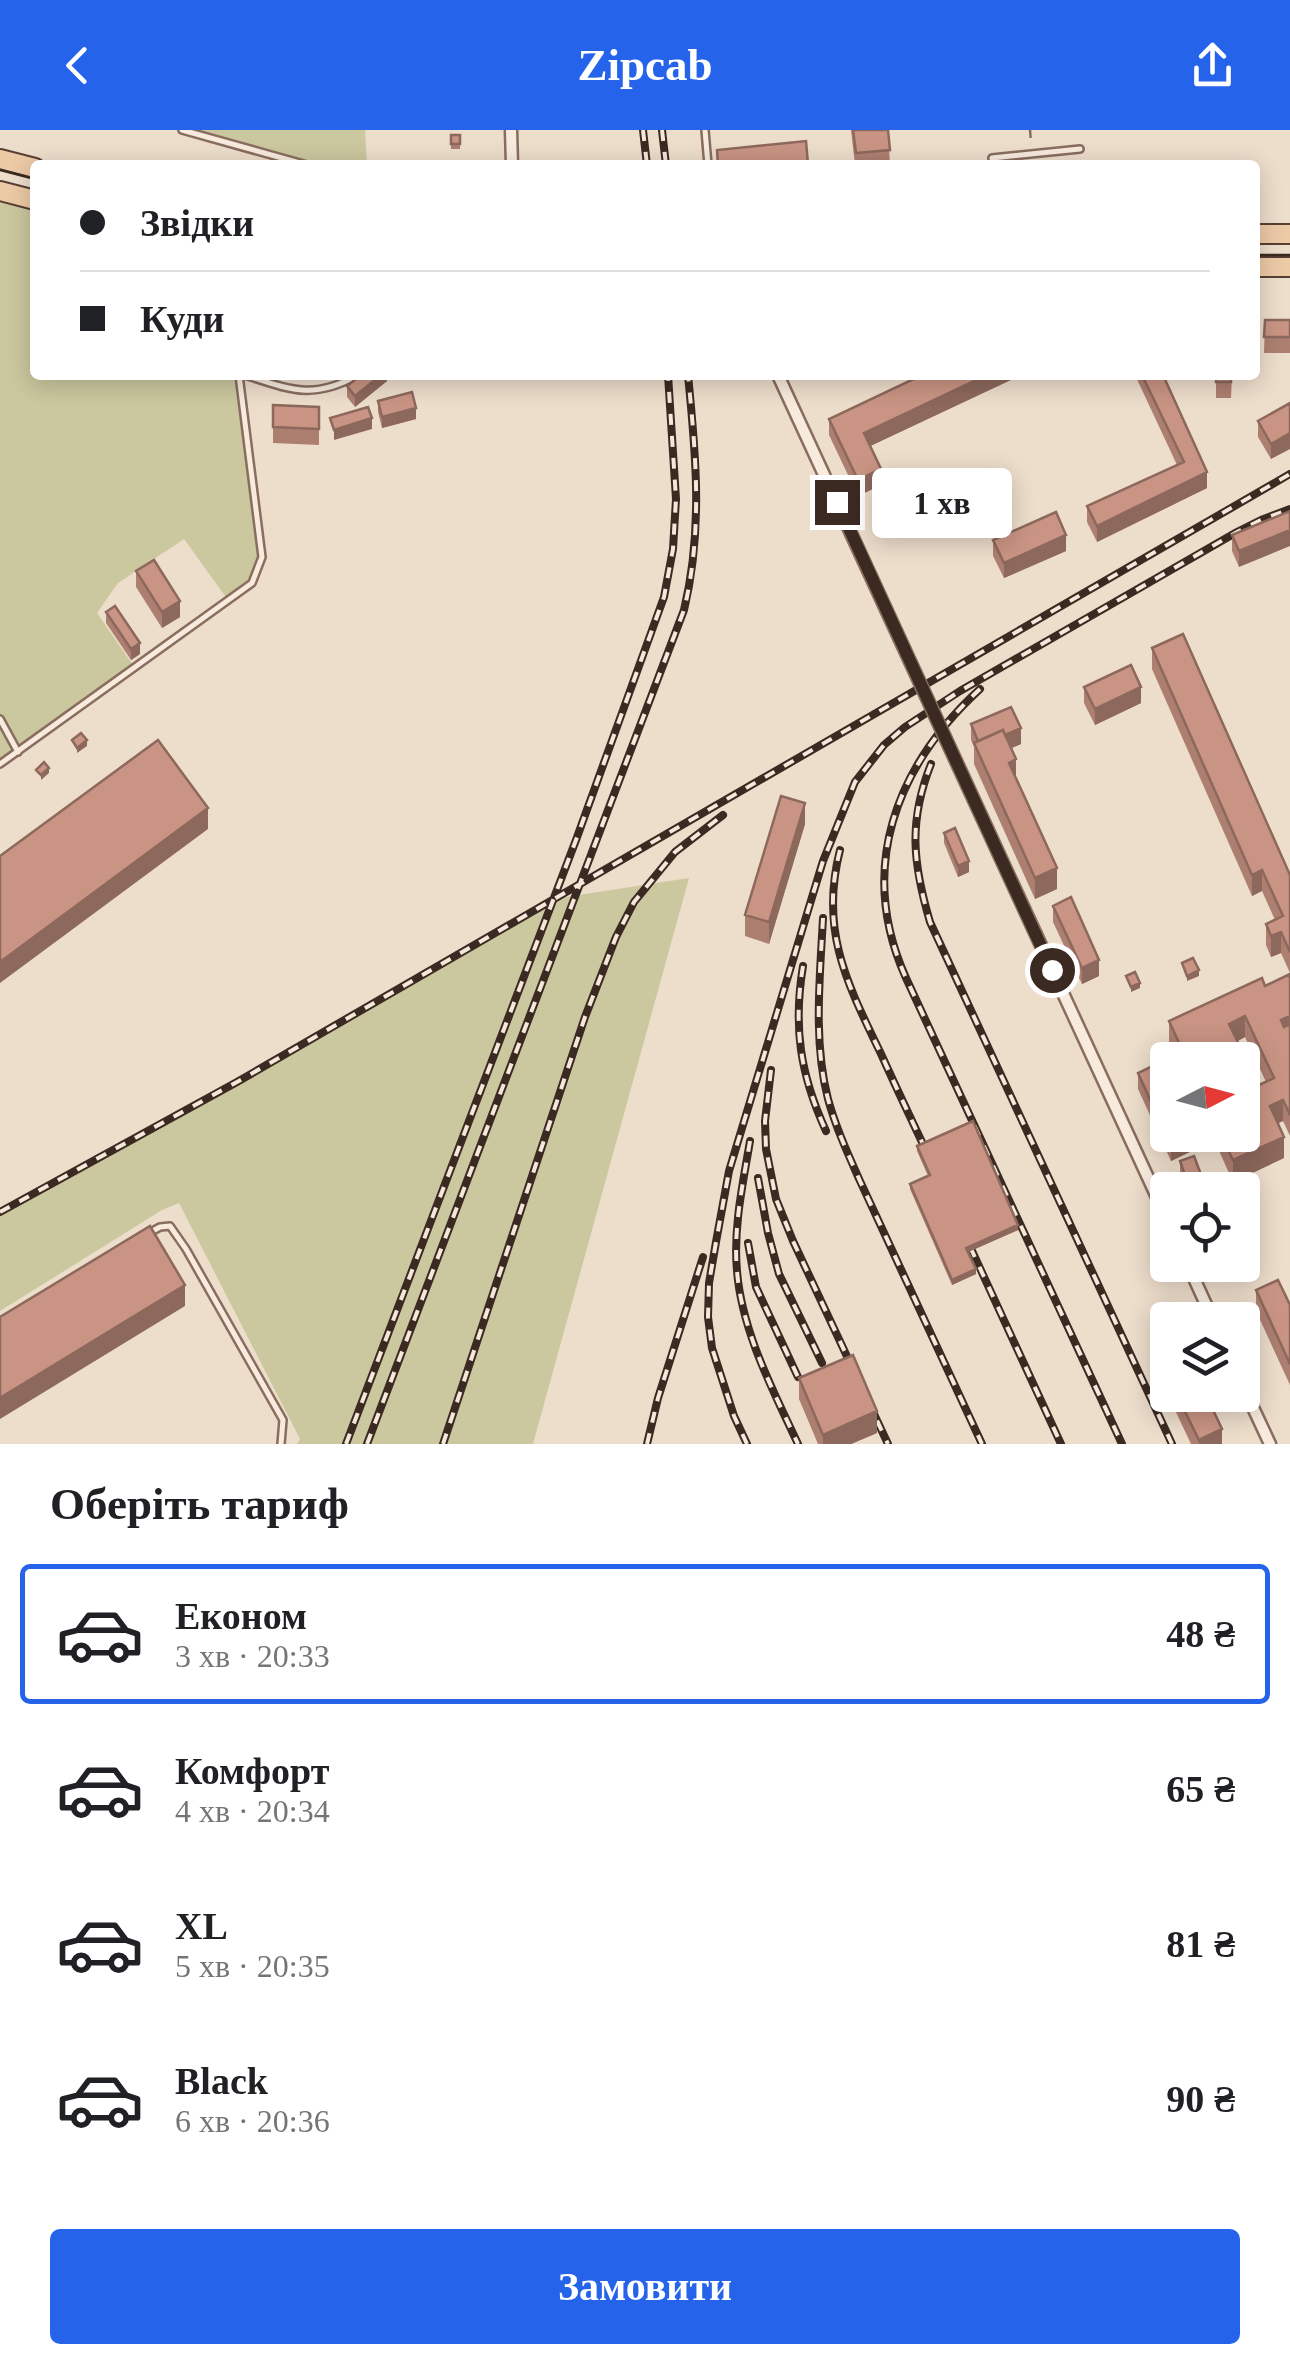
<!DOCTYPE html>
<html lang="uk">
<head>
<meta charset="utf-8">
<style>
	:root { --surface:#fff; --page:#f6f6f6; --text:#202124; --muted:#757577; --line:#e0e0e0; --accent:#2563eb }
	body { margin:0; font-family:Georgia,serif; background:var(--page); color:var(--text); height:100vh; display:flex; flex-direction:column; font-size:38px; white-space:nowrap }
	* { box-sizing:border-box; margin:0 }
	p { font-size:32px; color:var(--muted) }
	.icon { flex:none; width:55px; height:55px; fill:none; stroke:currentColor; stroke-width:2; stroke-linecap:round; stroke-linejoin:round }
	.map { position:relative; height:1314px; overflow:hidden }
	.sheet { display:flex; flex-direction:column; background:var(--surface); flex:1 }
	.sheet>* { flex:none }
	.banner { position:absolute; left:30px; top:30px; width:1230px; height:220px; border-radius:10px; box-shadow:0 5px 25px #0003; display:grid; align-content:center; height:220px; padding:0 50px; background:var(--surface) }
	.needle { width:65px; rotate:84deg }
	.fabs { position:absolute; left:1150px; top:912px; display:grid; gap:20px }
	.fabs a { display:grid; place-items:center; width:110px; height:110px; border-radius:10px; background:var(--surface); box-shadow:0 5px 25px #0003; font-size:50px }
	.end { position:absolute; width:45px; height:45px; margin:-22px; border:12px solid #3b2a22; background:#fff; box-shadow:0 0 0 5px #fff }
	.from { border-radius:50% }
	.bubble { position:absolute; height:70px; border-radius:10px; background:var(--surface); box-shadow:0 5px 25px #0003; font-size:32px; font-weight:700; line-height:70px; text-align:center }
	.banner b { display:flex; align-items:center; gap:35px; height:95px; font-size:38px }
	.banner b+b { border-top:2px solid var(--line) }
	.banner i { width:25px; height:25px; background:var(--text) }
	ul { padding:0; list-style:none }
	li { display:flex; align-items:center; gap:30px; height:140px; margin:0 20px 15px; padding:0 30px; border:5px solid transparent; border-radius:10px }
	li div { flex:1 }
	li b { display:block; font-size:38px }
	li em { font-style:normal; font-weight:700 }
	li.on { border-color:var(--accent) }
	li>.icon { width:90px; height:90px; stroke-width:1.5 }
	h2 { padding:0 50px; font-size:45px; line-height:120px }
	.cta { display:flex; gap:20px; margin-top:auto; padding:20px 50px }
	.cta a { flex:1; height:115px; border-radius:10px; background:var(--accent); color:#fff; font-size:40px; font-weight:700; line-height:115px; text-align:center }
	header { display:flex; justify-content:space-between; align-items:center; height:130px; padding:0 50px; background:var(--accent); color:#fff; font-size:45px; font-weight:700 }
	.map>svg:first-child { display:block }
</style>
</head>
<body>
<header><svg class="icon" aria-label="back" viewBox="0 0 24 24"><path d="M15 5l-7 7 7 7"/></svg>Zipcab<svg class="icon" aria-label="share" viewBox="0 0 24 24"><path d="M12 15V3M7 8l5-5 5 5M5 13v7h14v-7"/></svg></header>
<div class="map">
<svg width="1290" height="1314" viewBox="0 0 1290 1314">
	<rect width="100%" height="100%" fill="#edddcb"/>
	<!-- green -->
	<path fill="#cbc89f" d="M182 0H365L367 35H310Z
		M0 61 35 70V245H239L262 427 252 453 228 470 184 409 118 453 97 483 135 538 0 634Z
		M689 748 533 1314H297L300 1309 179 1073 162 1080 0 1181V1082L237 952 553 769Z"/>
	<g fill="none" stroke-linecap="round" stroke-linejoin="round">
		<!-- service casing -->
		<g stroke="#896e5f" stroke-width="10">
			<path id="service" d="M182 0 307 35
				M705 0 708 35
				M993 35 992 28 1080 19
				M245 245C291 260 313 270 358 245
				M0 589 18 622
				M0 634 252 453 262 427 239 245
				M149 1103 160 1097 170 1096 186 1119 283 1290 281 1314"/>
		</g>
		<!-- minor casing -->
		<g stroke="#896e5f" stroke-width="15">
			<path id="minor" d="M511 0 512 35
				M1188 1135 1213 1190
				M1242 1254 1270 1314"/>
		</g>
		<!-- primary casing -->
		<g stroke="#583e33" stroke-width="22">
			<path id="primary" d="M0 29 35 38
				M0 61 35 70
				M1255 104H1290
				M1255 137H1290"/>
		</g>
		<!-- path -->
		<path stroke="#896e5f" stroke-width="2.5" stroke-dasharray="8 5" stroke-linecap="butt" d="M1030 0 1031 13"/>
		<!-- service -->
		<use href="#service" stroke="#f8ebde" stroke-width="5"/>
		<!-- minor -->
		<use href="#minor" stroke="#f8ebde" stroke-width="10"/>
		<!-- primary -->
		<use href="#primary" stroke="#edcaa6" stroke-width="18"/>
		<!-- tram -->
		<path stroke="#3b2a22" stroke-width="2.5" d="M0 40 35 49
			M1255 125H1290"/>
		<!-- rail casing -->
		<g stroke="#3b2a22" stroke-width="8">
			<path id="rail" d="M643 0 647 35
				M662 0 666 35
				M980 559C895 637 857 739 906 848L1122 1314
				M931 634C908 692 913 734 930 792L1172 1314
				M840 720C819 802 848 855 882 926 899 964 917 1001 934 1038
				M823 788C820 847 813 911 828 969 836 998 848 1024 860 1051L982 1314
				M803 836C793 897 800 944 826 1001
				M771 940 765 991 766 1019 776 1069 793 1111 888 1314
				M750 1011C743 1053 733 1098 737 1141 742 1202 773 1260 798 1314
				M758 1048 768 1103 779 1144 822 1233
				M0 1082 237 952 1290 344
				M961 1097 1061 1314
				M748 1113 756 1157 798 1247
				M346 1314 576 710 664 467 673 419 676 369 668 245
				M367 1314 684 480C703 401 696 325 688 245
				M443 1314 585 887 616 807 634 772 675 722 723 685
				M647 1314 658 1268 703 1127
				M747 1314 734 1286 712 1218 708 1187 709 1153 716 1112 729 1041 823 731 855 652 884 615 905 597 960 561 1237 402 1261 390 1290 379"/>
		</g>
		<!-- rail -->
		<use href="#rail" stroke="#f5e8da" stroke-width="4" stroke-dasharray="11" stroke-linecap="butt"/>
		<!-- minor-bridge casing -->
		<g stroke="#896e5f" stroke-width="15" stroke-linecap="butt">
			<path id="minor-bridge" d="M778 245 1168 1091"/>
		</g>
		<!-- minor-bridge -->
		<use href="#minor-bridge" stroke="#f8ebde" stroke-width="10"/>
	</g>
	<!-- wall -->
	<path fill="#ad7f71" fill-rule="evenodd" d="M851 0H888L890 35H855Z
		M451 5H460V19H451Z
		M1265 190H1290V223H1264Z
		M387 245V251L355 277 347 267V256Z
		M1015 245V248L870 316 881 355 858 366 829 305V289Z
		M1135 245H1163L1207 358 1097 412 1087 392V376L1177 335Z
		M1216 245H1232L1231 268H1216Z
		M378 271 416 289 382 298 378 282Z
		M1290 273 1271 329 1258 307V291Z
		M273 275 319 277V315L273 313Z
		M1290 381 1239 437 1232 421V405Z
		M993 410 1066 421 1004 448 993 426Z
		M136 441 180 487 162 498 136 457Z
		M106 482 140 524 131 530 106 493Z
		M1152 518 1290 745V843L1281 823 1271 827 1266 815V794L1275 790 1262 761 1252 766 1152 539Z
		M1084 557 1141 573 1095 595 1084 573Z
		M971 594 1021 614 1011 618 1016 648 1057 759 1035 769 974 634V617L971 610Z
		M805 694 769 814 745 806V785Z
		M944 703 969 742 958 747 944 713Z
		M1053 776 1099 846 1082 854 1053 792Z
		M1290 844V1006L1283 991 1278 993 1284 1028 1233 1052 1212 1005H1242V930H1178L1169 912V891L1265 856ZM1245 907 1266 952 1259 955 1238 911Z
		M1138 943 1194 1005V1020L1171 1031 1138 959Z
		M917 1016 1018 1100 968 1122 976 1144 952 1155 910 1059V1054L928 1046 917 1021Z
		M1180 1031 1206 1060H1186L1180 1042Z
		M1256 1160 1290 1175V1255L1256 1181Z
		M1168 1190V1265H1206L1222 1314H1191L1159 1246V1229L1153 1217V1196Z
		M799 1248 877 1303 851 1314H818L799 1269Z"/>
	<!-- shaded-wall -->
	<path fill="#8d685c" d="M313 245H330L313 250Z
		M381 245H387V251L355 277V266Z
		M987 245H1015V248L864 319V303Z
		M416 278V289L382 298V287Z
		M372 288V299L334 310V300Z
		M1290 303V319L1271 329V314Z
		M881 339V355L858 366V350Z
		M1207 342V358L1097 412V396Z
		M1290 400V416L1239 437V421Z
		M1066 405V421L1004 448V433Z
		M180 471V487L162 498V482Z
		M140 513V524L131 530V519Z
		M1141 557V573L1095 595V579Z
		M1021 598V614L982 631 980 616Z
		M87 610V616L77 623V618Z
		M1016 629V651L1009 633Z
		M49 638V643L41 650V645Z
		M805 673V694L769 814V792Z
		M208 678V699L0 853V832Z
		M969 731V742L958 747V736Z
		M1057 738V759L1035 769V748Z
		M1262 740V761L1252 766V745Z
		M1281 802V823L1271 827V806Z
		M1099 830V846L1082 854V838Z
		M1199 840V846L1187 851V846Z
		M1140 853V858L1131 862V857Z
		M1245 886V907L1229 915V894Z
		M1290 886V907L1281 890Z
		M1283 970V991L1270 997V976Z
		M1192 1005H1194V1020L1171 1031V1015Z
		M1284 1007V1028L1233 1052V1030Z
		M1018 1095V1100L966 1123V1118Z
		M976 1139V1144L952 1155V1150Z
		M185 1155V1176L0 1289V1268Z
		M877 1281V1303L851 1314H823V1305Z
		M1222 1299V1314H1199V1310Z"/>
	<!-- building -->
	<path fill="#c99483" stroke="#8d685c" stroke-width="2.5" fill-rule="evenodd" d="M853 0H888L890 20 856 23Z
		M451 5H460V14H451Z
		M806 11 808 34 718 35 717 20Z
		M1265 190H1290V207H1264Z
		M361 245H381L355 266 347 256Z
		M922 245H987L864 303 881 339 858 350 829 289Z
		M1142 245H1163L1207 342 1097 396 1087 376 1184 332Z
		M1216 245H1231V252H1216Z
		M412 262 416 278 382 287 378 271Z
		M1290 273V303L1271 314 1258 291Z
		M273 275 319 277V299L273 297Z
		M368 277 372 288 334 300 330 288Z
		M1290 381V400L1239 421 1232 405Z
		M1056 382 1066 405 1004 433 993 410Z
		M154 430 180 471 162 482 136 441Z
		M115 476 140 513 131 519 106 482Z
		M1183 504 1290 745V822L1281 802 1271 806 1266 794 1283 786 1262 740 1252 745 1152 518Z
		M1131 535 1141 557 1095 579 1084 557Z
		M1011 577 1021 598 1005 605 1003 600 978 611 971 594Z
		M1003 600 1016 629 1009 633 1057 738 1035 748 974 613Z
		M81 603 87 610 77 618 72 610Z
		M158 610 208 678 0 832V726Z
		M44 632 49 638 41 645 36 640Z
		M781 666 805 673 769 792 745 785Z
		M955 698 969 731 958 736 944 703Z
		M1071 767 1099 830 1082 838 1053 776Z
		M1193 828 1199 840 1187 846 1182 833Z
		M1135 842 1140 853 1131 857 1126 846Z
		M1290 844V886L1281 890 1284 897 1290 894V985L1283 970 1270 976 1284 1007 1233 1030 1221 1005H1242V930H1187L1169 891 1262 848 1265 856ZM1245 886 1274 948 1259 955 1229 894Z
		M1161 932 1168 946V1005H1192L1171 1015 1138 943Z
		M973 991 1018 1095 966 1118 976 1139 952 1150 910 1054 930 1045 917 1016Z
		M1194 1026 1206 1058 1199 1060H1190L1180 1031Z
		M150 1096 185 1155 0 1268V1187Z
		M1278 1150 1290 1175V1234L1256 1160Z
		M1192 1177 1198 1190H1168V1216L1166 1213 1162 1215 1153 1196Z
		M1168 1221V1244L1159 1225Z
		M853 1225 877 1281 823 1305 799 1248Z
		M1177 1265H1206L1222 1299 1199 1310Z"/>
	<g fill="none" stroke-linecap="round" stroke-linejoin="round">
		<!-- route -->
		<path stroke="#3b2a22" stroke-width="12" d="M837 372 1052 840"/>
	</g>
</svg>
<div class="fabs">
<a><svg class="needle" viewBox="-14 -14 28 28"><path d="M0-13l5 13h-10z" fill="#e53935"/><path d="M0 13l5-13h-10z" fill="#757577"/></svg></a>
<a><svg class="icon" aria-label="locate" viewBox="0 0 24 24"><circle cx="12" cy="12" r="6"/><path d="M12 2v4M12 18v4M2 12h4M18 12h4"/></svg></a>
<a><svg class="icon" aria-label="layers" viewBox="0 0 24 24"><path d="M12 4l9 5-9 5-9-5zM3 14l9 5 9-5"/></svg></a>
</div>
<i class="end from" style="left:1052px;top:840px"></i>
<i class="end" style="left:837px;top:372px"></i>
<div class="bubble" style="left:872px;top:338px;width:140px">1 хв</div>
<div class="banner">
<b><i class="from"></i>Звідки</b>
<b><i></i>Куди</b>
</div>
</div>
<section class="sheet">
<h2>Оберіть тариф</h2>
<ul>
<li class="on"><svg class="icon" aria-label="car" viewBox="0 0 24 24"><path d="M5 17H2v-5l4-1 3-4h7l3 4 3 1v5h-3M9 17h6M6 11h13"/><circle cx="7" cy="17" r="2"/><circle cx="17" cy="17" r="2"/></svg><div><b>Економ</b><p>3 хв · 20:33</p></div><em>48 ₴</em></li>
<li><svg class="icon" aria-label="car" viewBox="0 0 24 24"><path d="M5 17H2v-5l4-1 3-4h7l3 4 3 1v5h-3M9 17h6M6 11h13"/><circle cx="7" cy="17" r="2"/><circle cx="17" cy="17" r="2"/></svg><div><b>Комфорт</b><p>4 хв · 20:34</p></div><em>65 ₴</em></li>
<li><svg class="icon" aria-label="car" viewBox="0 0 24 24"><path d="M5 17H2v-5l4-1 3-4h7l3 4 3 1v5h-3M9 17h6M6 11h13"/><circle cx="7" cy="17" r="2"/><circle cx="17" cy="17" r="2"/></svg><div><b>XL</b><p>5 хв · 20:35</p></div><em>81 ₴</em></li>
<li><svg class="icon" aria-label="car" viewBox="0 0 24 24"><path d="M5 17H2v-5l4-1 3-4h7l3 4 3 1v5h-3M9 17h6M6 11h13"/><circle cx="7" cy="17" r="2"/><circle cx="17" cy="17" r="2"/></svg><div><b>Black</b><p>6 хв · 20:36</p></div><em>90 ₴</em></li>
</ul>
<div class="cta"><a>Замовити</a></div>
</section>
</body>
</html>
